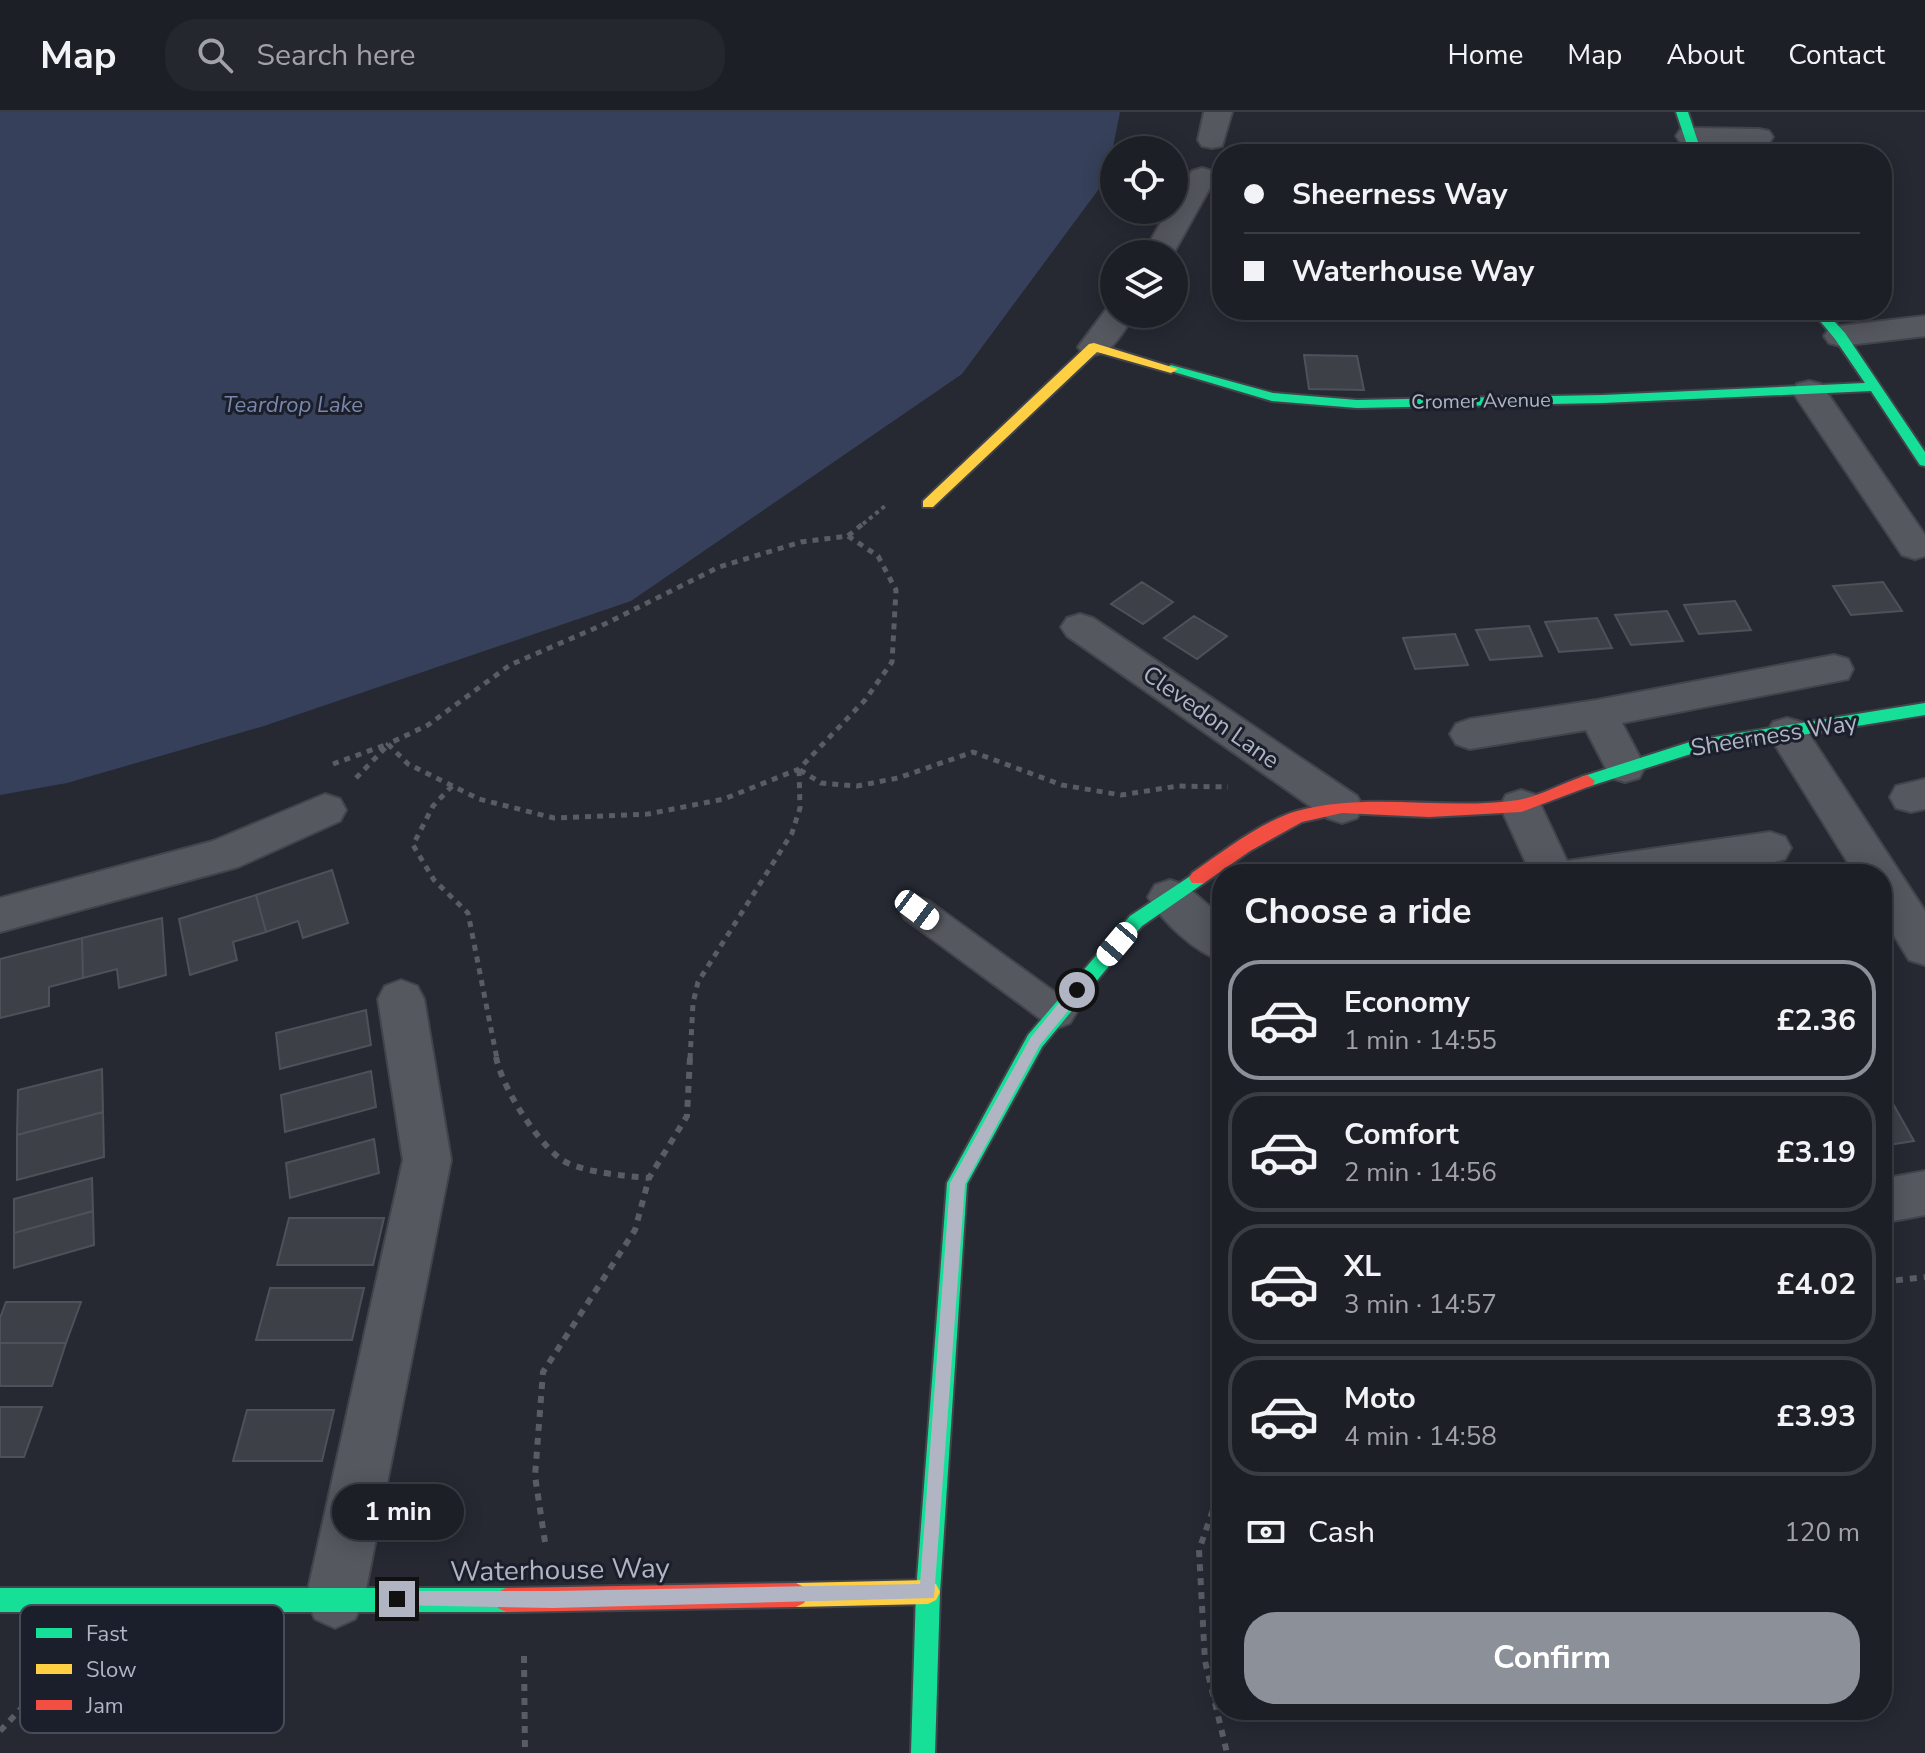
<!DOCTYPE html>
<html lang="en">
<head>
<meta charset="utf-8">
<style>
	:root { --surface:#1c1f26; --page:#25272e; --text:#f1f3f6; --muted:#a0a2a7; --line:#3a3d43; --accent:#8c9099 }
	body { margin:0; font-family:"Nunito Sans",sans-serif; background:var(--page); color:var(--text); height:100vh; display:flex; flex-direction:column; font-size:30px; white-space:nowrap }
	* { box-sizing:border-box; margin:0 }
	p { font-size:26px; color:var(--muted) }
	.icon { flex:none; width:44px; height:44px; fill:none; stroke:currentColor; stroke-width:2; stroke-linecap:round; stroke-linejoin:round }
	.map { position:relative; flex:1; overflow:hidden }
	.sheet { position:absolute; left:1212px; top:752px; width:680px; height:856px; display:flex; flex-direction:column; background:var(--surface); border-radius:32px; box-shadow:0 4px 20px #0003,0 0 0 2px var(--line) }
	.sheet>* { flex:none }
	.guide { position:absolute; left:1212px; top:32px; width:680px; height:176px; border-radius:32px; box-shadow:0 4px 20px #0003,0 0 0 2px var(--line); display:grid; align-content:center; height:176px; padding:0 32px; background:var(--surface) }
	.fabs { position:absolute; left:1100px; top:24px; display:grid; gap:16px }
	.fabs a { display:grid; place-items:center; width:88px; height:88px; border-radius:50%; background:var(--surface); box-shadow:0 4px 20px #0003,0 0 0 2px var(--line); font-size:40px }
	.end { position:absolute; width:36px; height:36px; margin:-18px; border:10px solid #b0b4c3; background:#111; box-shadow:0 0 0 4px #111 }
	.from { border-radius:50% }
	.bubble { position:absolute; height:56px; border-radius:28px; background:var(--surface); box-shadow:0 4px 20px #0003,0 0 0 2px var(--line); font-size:26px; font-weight:700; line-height:56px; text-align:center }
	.car { position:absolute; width:24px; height:48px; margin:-24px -12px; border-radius:10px; box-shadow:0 0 6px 2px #0007; background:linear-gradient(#fff 24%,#345 0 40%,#fff 0 76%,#345 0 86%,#fff 0) }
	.guide b { display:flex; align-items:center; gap:28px; height:76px; font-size:30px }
	.guide b+b { border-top:2px solid var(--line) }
	.guide i { width:20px; height:20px; background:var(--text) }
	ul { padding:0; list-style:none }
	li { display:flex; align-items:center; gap:24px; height:120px; margin:0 16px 12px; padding:0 16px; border:4px solid var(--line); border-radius:32px }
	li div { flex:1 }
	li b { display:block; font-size:30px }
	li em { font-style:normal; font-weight:700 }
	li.on { border-color:var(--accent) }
	li>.icon { width:72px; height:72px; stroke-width:1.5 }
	h2 { padding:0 32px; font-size:36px; line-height:96px }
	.pay { display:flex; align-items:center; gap:20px; height:88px; padding:0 32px; font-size:30px }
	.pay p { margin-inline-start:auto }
	.cta { display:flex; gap:16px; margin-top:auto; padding:16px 32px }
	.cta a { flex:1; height:92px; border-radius:32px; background:var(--accent); color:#fff; font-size:32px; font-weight:700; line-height:92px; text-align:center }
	header { display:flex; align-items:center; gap:48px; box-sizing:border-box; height:112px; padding:0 40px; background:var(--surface); border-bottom:2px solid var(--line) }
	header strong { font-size:38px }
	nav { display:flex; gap:44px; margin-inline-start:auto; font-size:28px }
	.search { width:560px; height:72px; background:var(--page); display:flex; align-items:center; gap:20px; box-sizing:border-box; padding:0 28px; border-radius:32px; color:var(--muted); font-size:30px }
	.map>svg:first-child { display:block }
</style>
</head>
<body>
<header>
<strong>Map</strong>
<div class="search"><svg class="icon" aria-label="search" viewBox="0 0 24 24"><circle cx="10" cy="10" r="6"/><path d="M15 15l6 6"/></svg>Search here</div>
<nav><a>Home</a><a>Map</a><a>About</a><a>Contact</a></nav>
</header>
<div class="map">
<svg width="1925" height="1641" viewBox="0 0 1925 1641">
	<rect width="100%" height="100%" fill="#262932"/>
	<!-- water -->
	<path fill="#36405a" d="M0 0H1120L1107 66 962 262 631 489 264 614 67 671 0 683Z"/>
	<!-- building -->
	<path fill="#3e4048" stroke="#4e5159" stroke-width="2" d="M1304 243 1357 244 1364 278 1309 277Z
		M1142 470 1173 490 1143 512 1111 492Z
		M1883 470 1902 499 1851 503 1833 474Z
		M1735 489 1751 518 1699 522 1684 493Z
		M1667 499 1683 529 1631 533 1615 503Z
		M1194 504 1227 524 1197 547 1164 526Z
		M1597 506 1612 536 1559 540 1545 510Z
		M1529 514 1542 544 1490 548 1476 518Z
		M1455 522 1468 553 1415 557 1403 526Z
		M332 758 348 811 303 826 298 809 266 820 256 783Z
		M256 783 266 820 233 830 237 848 190 863 179 807Z
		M162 806 166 863 119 876 117 857 83 866 82 826Z
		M82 826 83 866 49 875V894L0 906V847Z
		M366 898 371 933 280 957 276 921Z
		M102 957 103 1000 17 1023 18 978Z
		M371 959 376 995 285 1020 281 983Z
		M1887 981 1914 1029 1882 1034V982Z
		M103 1000 104 1045 17 1068V1023Z
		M374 1027 379 1061 290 1086 286 1051Z
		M92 1066 93 1099 14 1121V1087Z
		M93 1099 94 1133 14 1156V1121Z
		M289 1106H384L373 1153H277Z
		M270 1176H364L352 1228H256Z
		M6 1190H81L66 1231H0V1206Z
		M0 1231H66L52 1274H0Z
		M0 1295H42L24 1345H0Z
		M247 1298H334L322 1349H233Z"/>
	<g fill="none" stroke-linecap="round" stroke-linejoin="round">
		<!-- lane casing -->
		<g stroke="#42444b" stroke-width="4">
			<path id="lane" d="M917 785 929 789 1070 891 1076 901 1070 911 1058 916 1046 911 905 807 900 798 905 789Z"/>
		</g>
		<!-- street casing -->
		<g stroke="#42444b" stroke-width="4">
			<path id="street" d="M1204 0H1232L1222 34 1212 36 1202 34 1198 28Z
				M1690 16 1759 17 1769 19 1773 25 1769 31 1759 33 1680 30 1676 24 1680 18Z
				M1202 56 1212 59 1216 65 1173 142H1143L1168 98H1174V88L1192 59Z
				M1114 194V202H1135C1121 222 1110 249 1083 242L1078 235 1108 195Z
				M1925 204V224L1840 234 1829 231 1824 224 1829 217 1840 214Z
				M1809 269 1821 272 1925 423V444L1915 447 1902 443 1792 279 1797 272Z
				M1080 502 1093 506 1357 684 1363 695 1357 706 1342 711 1327 706 1067 524 1061 515 1067 506Z
				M1834 543 1848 547 1853 557 1848 567 1622 611 1645 655 1639 666 1625 670 1611 666 1586 618 1470 637 1456 632 1450 622 1456 612 1470 607 1597 588Z
				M1787 606 1801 610 1925 799V853L1909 848 1882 804V762H1855L1767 620 1773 610Z
				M1925 667V697L1911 700 1896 696 1890 685 1896 674Z
				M1521 678 1536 683 1567 749 1770 720 1785 725 1791 736 1785 747C1705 773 1613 762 1531 762L1500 694 1506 683Z
				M325 682 340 687 346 698 340 709 238 755 0 820V786L213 729Z
				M1170 768 1185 773 1222 805V849C1195 840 1162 810 1148 785L1155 773Z
				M401 868 417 874 424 887 451 1048 364 1487 355 1507 335 1516 315 1507 306 1487 403 1048 378 887 385 874Z
				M1925 1059V1103L1882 1111V1067Z"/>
		</g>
		<!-- fast casing -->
		<g stroke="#42444b" stroke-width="4">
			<path id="fast" d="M1676 0H1688L1702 42H1690Z
				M1811 198H1824L1845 221 1925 340V354L1920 353 1871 279 1603 291 1357 296 1272 289 1164 257 1171 253 1273 281 1357 288 1603 283 1865 271 1835 227Z
				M1925 591V603L1697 640 1587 675 1579 669 1581 665 1696 628Z
				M1198 759 1204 761 1207 766 1204 771 1142 814 1042 935 967 1072 940 1480 935 1641H911L916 1480 947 1071 1028 923 1130 804Z
				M0 1476H506L514 1480 518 1488 514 1496 506 1500H0Z"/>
		</g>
		<!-- slow casing -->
		<g stroke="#42444b" stroke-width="4">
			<path id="slow" d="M1094 231 1178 257 1171 261 1097 240 933 395H923V389L1089 232Z
				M928 1468 936 1472 940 1480 936 1488 928 1492 796 1495 788 1491 784 1483 788 1475 796 1471Z"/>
		</g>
		<!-- jam casing -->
		<g stroke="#42444b" stroke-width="4">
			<path id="jam" d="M1587 663 1595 669 1593 673 1521 700 1429 705 1342 701 1302 710 1250 739 1204 771H1192L1189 766 1192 761C1222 740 1262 709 1297 699 1369 679 1444 699 1518 688 1541 684 1564 670 1587 663Z
				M796 1471 804 1475 808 1483 804 1491 796 1495 506 1500 498 1496 494 1488 498 1480 506 1476Z"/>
		</g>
		<!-- path-far2 -->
		<path stroke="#595c64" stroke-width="4" stroke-dasharray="4 4" stroke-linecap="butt" d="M1105 167 1114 155
			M863 412 885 394"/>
		<!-- path-far1 -->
		<path stroke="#595c64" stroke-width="5" stroke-dasharray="6 6" stroke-linecap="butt" d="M848 424 865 410
			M848 424 878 444 896 478 892 550 865 588 799 657 724 687 648 702 554 706 479 687 408 652 388 632 428 613 510 553 607 511 719 455 801 430Z
			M333 652 388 632
			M800 658 821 671 857 674 898 666 973 640 1062 673 1121 683 1178 674 1228 675
			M356 666 388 633
			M452 674 433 694 413 733 434 768 468 801 497 947
			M690 947 693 891 698 870 792 721 800 696 799 657"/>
		<!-- path -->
		<path stroke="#595c64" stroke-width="6" stroke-dasharray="7 7" stroke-linecap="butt" d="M496 945C502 975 534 1025 558 1045 575 1060 626 1064 649 1066
			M1882 1170 1925 1165
			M1222 1372 1199 1438 1205 1549 1227 1641
			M545 1430 535 1364 543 1260 635 1118 649 1066 687 1004 690 945
			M524 1544 525 1641
			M0 1619 68 1547"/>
		<!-- lane -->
		<use href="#lane" fill="#565860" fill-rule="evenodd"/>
		<!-- street -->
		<use href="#street" fill="#565860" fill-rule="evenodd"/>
		<!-- fast -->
		<use href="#fast" fill="#16e098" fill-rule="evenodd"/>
		<!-- slow -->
		<use href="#slow" fill="#ffcf43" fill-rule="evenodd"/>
		<!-- jam -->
		<use href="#jam" fill="#f24e42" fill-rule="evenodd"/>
	</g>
	<!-- route -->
	<path fill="#b0b4c3" d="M1077 873 1082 875V882L1040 933 965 1072 934 1486 553 1496 391 1493 389 1487 391 1481 397 1479H553L920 1472 950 1071 1031 925 1072 875Z"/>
	<g text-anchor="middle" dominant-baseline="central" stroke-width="6" stroke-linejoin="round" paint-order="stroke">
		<!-- far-street labels -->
		<g font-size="20" fill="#b0b4c3" stroke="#1b1f2b">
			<text transform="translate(1481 289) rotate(-1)">Cromer Avenue</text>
		</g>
		<!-- far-water labels -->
		<g font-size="22" font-style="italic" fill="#7a86aa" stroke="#1b1f2b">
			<text x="293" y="293">Teardrop Lake</text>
		</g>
		<!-- street labels -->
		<g font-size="24" fill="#b0b4c3" stroke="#1b1f2b">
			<text transform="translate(1211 605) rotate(35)">Clevedon Lane</text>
			<text transform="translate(1774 623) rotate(-9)">Sheerness Way</text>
		</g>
		<!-- near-street labels -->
		<g font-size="28" fill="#b0b4c3" stroke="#1b1f2b">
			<text transform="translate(560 1458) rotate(-1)">Waterhouse Way</text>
		</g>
	</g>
	<!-- legend -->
	<rect x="20" y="1493" width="264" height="128" rx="12" fill="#1b1f2b" stroke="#484c59" stroke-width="2"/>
	<rect x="36" y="1516" width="36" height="10" fill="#16e098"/>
	<rect x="36" y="1552" width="36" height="10" fill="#ffcf43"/>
	<rect x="36" y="1588" width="36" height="10" fill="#f24e42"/>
	<g font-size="22" fill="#b0b4c3">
		<text x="86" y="1529">Fast</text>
		<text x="86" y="1565">Slow</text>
		<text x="86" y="1601">Jam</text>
	</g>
</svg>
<div class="fabs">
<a><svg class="icon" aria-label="locate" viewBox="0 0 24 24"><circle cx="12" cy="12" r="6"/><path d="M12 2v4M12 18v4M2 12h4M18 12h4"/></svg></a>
<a><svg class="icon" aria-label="layers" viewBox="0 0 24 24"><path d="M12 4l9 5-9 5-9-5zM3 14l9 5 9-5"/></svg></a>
</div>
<i class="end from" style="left:1077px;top:878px"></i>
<i class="end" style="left:397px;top:1487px"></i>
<div class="bubble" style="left:332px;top:1372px;width:132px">1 min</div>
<i class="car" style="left:917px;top:798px;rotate:127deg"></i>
<i class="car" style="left:1117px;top:832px;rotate:220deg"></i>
<div class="guide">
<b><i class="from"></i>Sheerness Way</b>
<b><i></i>Waterhouse Way</b>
</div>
<section class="sheet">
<h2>Choose a ride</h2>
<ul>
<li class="on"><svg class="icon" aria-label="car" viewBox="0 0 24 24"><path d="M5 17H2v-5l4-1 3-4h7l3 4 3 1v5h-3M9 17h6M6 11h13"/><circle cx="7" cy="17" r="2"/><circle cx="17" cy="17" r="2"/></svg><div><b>Economy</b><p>1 min · 14:55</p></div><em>£2.36</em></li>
<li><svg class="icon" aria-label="car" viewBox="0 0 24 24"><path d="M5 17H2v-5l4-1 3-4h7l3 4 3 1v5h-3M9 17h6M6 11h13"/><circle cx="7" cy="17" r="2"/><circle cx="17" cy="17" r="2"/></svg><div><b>Comfort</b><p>2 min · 14:56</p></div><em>£3.19</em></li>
<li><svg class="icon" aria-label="car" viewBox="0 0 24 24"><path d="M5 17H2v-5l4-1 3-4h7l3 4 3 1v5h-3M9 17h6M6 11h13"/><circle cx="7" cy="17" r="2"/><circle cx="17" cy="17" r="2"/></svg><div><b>XL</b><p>3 min · 14:57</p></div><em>£4.02</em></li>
<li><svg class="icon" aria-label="car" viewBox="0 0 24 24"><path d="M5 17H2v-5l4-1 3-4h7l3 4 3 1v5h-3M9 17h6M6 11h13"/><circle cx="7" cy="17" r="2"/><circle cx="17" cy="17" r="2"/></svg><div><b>Moto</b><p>4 min · 14:58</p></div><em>£3.93</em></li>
</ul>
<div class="pay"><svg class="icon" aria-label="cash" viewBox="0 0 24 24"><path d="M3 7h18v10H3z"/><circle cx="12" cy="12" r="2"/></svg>Cash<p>120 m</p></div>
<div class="cta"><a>Confirm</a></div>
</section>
</div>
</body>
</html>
